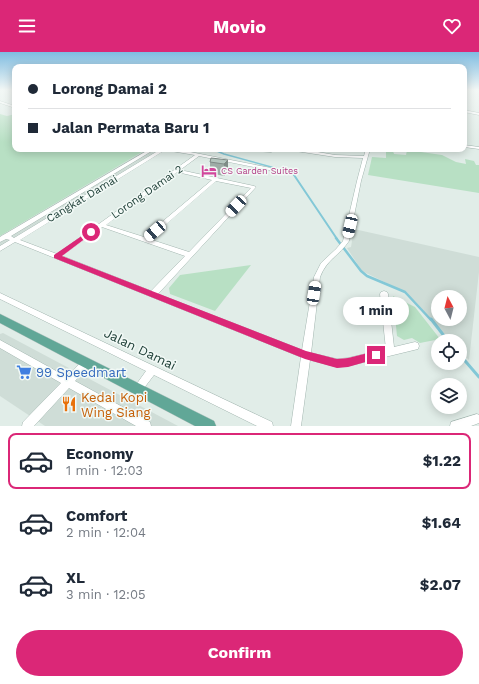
<!DOCTYPE html>
<html lang="en">
<head>
<meta charset="utf-8">
<style>
	:root { --surface:#fff; --page:#f2f2f3; --text:#1f2937; --muted:#747a83; --line:#e0e1e3; --accent:#db2777 }
	body { margin:0; font-family:"Work Sans",sans-serif; background:var(--page); color:var(--text); height:100vh; display:flex; flex-direction:column; font-size:15px; white-space:nowrap }
	* { box-sizing:border-box; margin:0 }
	p { font-size:13px; color:var(--muted) }
	.icon { flex:none; width:22px; height:22px; fill:none; stroke:currentColor; stroke-width:2; stroke-linecap:round; stroke-linejoin:round }
	.map { position:relative; height:374px; overflow:hidden }
	.panel { display:flex; flex-direction:column; background:var(--surface); flex:1 }
	.panel>* { flex:none }
	.guide { position:absolute; left:12px; top:12px; width:455px; height:88px; border-radius:8px; box-shadow:0 2px 10px #0003; display:grid; align-content:center; height:88px; padding:0 16px; background:var(--surface) }
	.needle { width:26px; rotate:353deg }
	.buttons { position:absolute; left:431px; top:238px; display:grid; gap:8px }
	.buttons a { display:grid; place-items:center; width:36px; height:36px; border-radius:50%; background:var(--surface); box-shadow:0 2px 10px #0003; font-size:20px }
	.end { position:absolute; width:18px; height:18px; margin:-9px; border:5px solid #db2777; background:#fff; box-shadow:0 0 0 2px #fff }
	.from { border-radius:50% }
	.bubble { position:absolute; height:28px; border-radius:14px; background:var(--surface); box-shadow:0 2px 10px #0003; font-size:13px; font-weight:700; line-height:28px; text-align:center }
	.car { position:absolute; width:12px; height:24px; margin:-12px -6px; border-radius:5px; box-shadow:0 0 3px 1px #0007; background:linear-gradient(#fff 24%,#345 0 40%,#fff 0 76%,#345 0 86%,#fff 0) }
	.guide b { display:flex; align-items:center; gap:14px; height:38px; font-size:15px }
	.guide b+b { border-top:1px solid var(--line) }
	.guide i { width:10px; height:10px; background:var(--text) }
	ul { padding:7px 0 0; list-style:none }
	li { display:flex; align-items:center; gap:12px; height:56px; margin:0 8px 6px; padding:0 8px; border:2px solid transparent; border-radius:8px }
	li div { flex:1 }
	li b { display:block; font-size:15px }
	li em { font-style:normal; font-weight:700 }
	li.selected { border-color:var(--accent) }
	li>.icon { width:36px; height:36px; stroke-width:1.5 }
	.cta { display:flex; gap:8px; margin-top:auto; padding:8px 16px }
	.cta a { flex:1; height:46px; border-radius:24px; background:var(--accent); color:#fff; font-size:16px; font-weight:700; line-height:46px; text-align:center }
	header { display:flex; justify-content:space-between; align-items:center; height:52px; padding:0 16px; background:var(--accent); color:#fff; font-size:18px; font-weight:700 }
	.map>svg:first-child { display:block }
</style>
</head>
<body>
<header><svg class="icon" aria-label="menu" viewBox="0 0 24 24"><path d="M4 6h16M4 12h16M4 18h16"/></svg>Movio<svg class="icon" aria-label="heart" viewBox="0 0 24 24"><path d="M12 20l-8-8c-3-5 5-10 8-4 3-6 11-1 8 4z"/></svg></header>
<div class="map">
<svg width="479" height="374" viewBox="0 0 479 374">
	<rect width="100%" height="100%" fill="#e1ede8"/>
	<!-- built -->
	<path fill="#cfddd7" fill-rule="evenodd" d="M147 97H160L0 194V184Z
		M354 177 479 205V220L469 308 460 299V289H451L405 240 362 219 347 196 351 195ZM438 245H460V267H438Z
		M3 281 178 374H45L0 344V282Z"/>
	<!-- green -->
	<path fill="#b8e0c4" d="M0 62 7 64 15 62V97H147L0 184Z
		M407 98 442 103 456 110 466 112 465 107 474 109 476 113H479V141L368 123 372 105 386 106V99H393L394 102 406 103Z
		M251 213 215 259 170 242 169 236 180 223Z
		M393 244 415 255 440 287 420 291 412 286 404 288 397 284Z"/>
	<g fill="none" stroke-linecap="round" stroke-linejoin="round">
		<!-- stream-far3 -->
		<path stroke="#83c8d7" stroke-width="1.5" d="M212 97 224 102 293 121 295 124"/>
		<!-- stream-far2 -->
		<path stroke="#83c8d7" stroke-width="2" d="M294 123 337 187"/>
		<!-- stream-far1 -->
		<path stroke="#83c8d7" stroke-width="2.5" d="M336 186 361 219 367 224 405 240 431 268"/>
		<!-- stream -->
		<path stroke="#83c8d7" stroke-width="3" d="M431 267 448 289
			M460 303 479 325"/>
		<!-- minor casing -->
		<g stroke="#a3b6b0" stroke-width="1">
			<path id="minor" d="M9 38 15 39V41L9 39Z
				M0 49 15 54V56L0 51Z
				M464 58 479 61V63L464 60Z
				M464 93 479 95V97L464 95Z
				M150 97H155L11 184 14 186 161 97H175L271 116V118H269L199 104 180 118 254 134 256 135 158 242 302 298 314 225 321 211 336 197 343 189 357 129 363 106 335 105 289 98 287 97H306V98L335 103 364 104 366 97H370L361 129 349 189C339 204 327 207 320 225L311 301 337 307 348 306 386 297 380 242 381 240 384 239 387 240 388 242 394 295 415 290 418 291 419 294 418 297 348 314 337 315 310 308 301 374H291L301 305 15 190 0 199V194L10 188 6 187 0 190V185L3 183 5 182ZM165 98 195 103 57 202 20 188ZM177 120 212 128 144 185 106 173ZM216 129 251 136 189 200 149 187ZM102 175 185 204 151 239 62 204Z
				M254 97 271 98 279 97 271 100 255 99 253 98Z
				M0 241 272 370 273 374H257L154 323 141 340 138 341 135 340 133 337 146 319 0 247Z
				M0 288 67 325 83 308 86 307 89 308 90 311 89 314 75 329 150 370 151 374H136L69 336 34 374H22L23 370 61 331 0 296Z
				M477 362 479 363V371L471 374H450L451 370Z"/>
		</g>
		<!-- major casing -->
		<g stroke="#c0cac7" stroke-width="1">
			<path id="major" d="M0 262 214 369 216 374H195L0 271Z"/>
		</g>
		<!-- minor -->
		<use href="#minor" fill="#fff" fill-rule="evenodd"/>
		<!-- major -->
		<use href="#major" fill="#61a797" fill-rule="evenodd"/>
	</g>
	<!-- wall -->
	<path fill="#9daca6" d="M228 108V120L224 124 210 121V110Z"/>
	<!-- shaded-wall -->
	<path fill="#7f8c87" d="M228 108V120L224 124V112Z"/>
	<!-- building -->
	<path fill="#b6c8c1" stroke="#7f8c87" d="M211 106 228 108 224 112 210 110Z"/>
	<!-- sky -->
	<linearGradient id="sky" x2="0" y2="1"><stop stop-color="#7fbce1"/><stop offset="0.42" stop-color="#f2f7f5"/><stop offset="1" stop-color="#f2f7f5" stop-opacity="0"/></linearGradient>
	<rect width="479" height="90" fill="url(#sky)"/>
	<!-- route -->
	<path fill="#db2777" d="M89 179 94 180 62 204 306 299 337 307 348 306 376 299 380 300 381 303 380 306 376 307 348 315 337 316 305 307 54 206V203Z"/>
	<!-- icons -->
	<defs>
		<g id="hotel-bare" transform="scale(1.2)"><path d="M-6-4.5h1.5V1H6V5H4.5V3h-9V5H-6ZM-4 0a1.8 1.8 0 1 1 3.6 0ZM.5 0V-2.5h3Q6-2.5 6 0Z" fill="#d1479c" stroke="#f2f9f6" stroke-width="2.5" paint-order="stroke"/></g>
		<g id="supermarket-bare" transform="scale(1.2)"><path d="M-6-5.5h2.5l.6 2H6L4.5 2H-2.5L-4.4-4H-6ZM-1.5 3.2a1.3 1.3 0 1 0 .1 0ZM3 3.2a1.3 1.3 0 1 0 .1 0Z" fill="#3f7fe0" stroke="#f2f9f6" stroke-width="2.5" paint-order="stroke"/></g>
		<g id="restaurant-bare" transform="scale(1.2)"><path d="M-5-6h1v4h1v-4h1v4h1v-4h1v5L-1.5 .5V6h-2V.5L-5-1ZM5-6V6H3V1.5H1.5Q1.5-4 5-6Z" fill="#e8710a" stroke="#f2f9f6" stroke-width="2.5" paint-order="stroke"/></g>
	</defs>
	<g fill-rule="evenodd">
		<use href="#hotel-bare" x="209" y="119"/>
		<use href="#supermarket-bare" x="24" y="320"/>
		<use href="#restaurant-bare" x="69" y="352"/>
	</g>
	<g text-anchor="middle" dominant-baseline="central" stroke-width="3" stroke-linejoin="round" paint-order="stroke">
		<!-- far-hotel labels -->
		<g font-size="9" fill="#b23c85" stroke="#f2f9f6" text-anchor="start">
			<text x="221" y="119">CS Garden Suites</text>
		</g>
		<!-- street labels -->
		<g font-size="11" fill="#1f4038" stroke="#f2f9f6">
			<text transform="translate(147 140) rotate(-35)">Lorong Damai 2</text>
			<text transform="translate(82 147) rotate(-31)">Cangkat Damai</text>
		</g>
		<!-- near-street labels -->
		<g font-size="13" fill="#1f4038" stroke="#f2f9f6">
			<text transform="translate(140 297) rotate(26)">Jalan Damai</text>
		</g>
		<!-- near-shop labels -->
		<g font-size="13" fill="#366cbe" stroke="#f2f9f6" text-anchor="start">
			<text x="36" y="320">99 Speedmart</text>
		</g>
		<!-- near-food labels -->
		<g font-size="13" fill="#c56008" stroke="#f2f9f6" text-anchor="start">
			<text x="81" y="345">Kedai Kopi<tspan x="81" dy="15">Wing Siang</tspan></text>
		</g>
	</g>
</svg>
<div class="buttons">
<a><svg class="needle" viewBox="-14 -14 28 28"><path d="M0-13l5 13h-10z" fill="#e53935"/><path d="M0 13l5-13h-10z" fill="#747a83"/></svg></a>
<a><svg class="icon" aria-label="locate" viewBox="0 0 24 24"><circle cx="12" cy="12" r="6"/><path d="M12 2v4M12 18v4M2 12h4M18 12h4"/></svg></a>
<a><svg class="icon" aria-label="layers" viewBox="0 0 24 24"><path d="M12 4l9 5-9 5-9-5zM3 14l9 5 9-5"/></svg></a>
</div>
<i class="end from" style="left:91px;top:180px"></i>
<i class="end" style="left:376px;top:303px"></i>
<div class="bubble" style="left:343px;top:245px;width:66px">1 min</div>
<i class="car" style="left:236px;top:154px;rotate:223deg"></i>
<i class="car" style="left:350px;top:174px;rotate:193deg"></i>
<i class="car" style="left:155px;top:179px;rotate:229deg"></i>
<i class="car" style="left:314px;top:241px;rotate:9deg"></i>
<div class="guide">
<b><i class="from"></i>Lorong Damai 2</b>
<b><i></i>Jalan Permata Baru 1</b>
</div>
</div>
<section class="panel">
<ul>
<li class="selected"><svg class="icon" aria-label="car" viewBox="0 0 24 24"><path d="M5 17H2v-5l4-1 3-4h7l3 4 3 1v5h-3M9 17h6M6 11h13"/><circle cx="7" cy="17" r="2"/><circle cx="17" cy="17" r="2"/></svg><div><b>Economy</b><p>1 min · 12:03</p></div><em>$1.22</em></li>
<li><svg class="icon" aria-label="car" viewBox="0 0 24 24"><path d="M5 17H2v-5l4-1 3-4h7l3 4 3 1v5h-3M9 17h6M6 11h13"/><circle cx="7" cy="17" r="2"/><circle cx="17" cy="17" r="2"/></svg><div><b>Comfort</b><p>2 min · 12:04</p></div><em>$1.64</em></li>
<li><svg class="icon" aria-label="car" viewBox="0 0 24 24"><path d="M5 17H2v-5l4-1 3-4h7l3 4 3 1v5h-3M9 17h6M6 11h13"/><circle cx="7" cy="17" r="2"/><circle cx="17" cy="17" r="2"/></svg><div><b>XL</b><p>3 min · 12:05</p></div><em>$2.07</em></li>
</ul>
<div class="cta"><a>Confirm</a></div>
</section>
</body>
</html>
